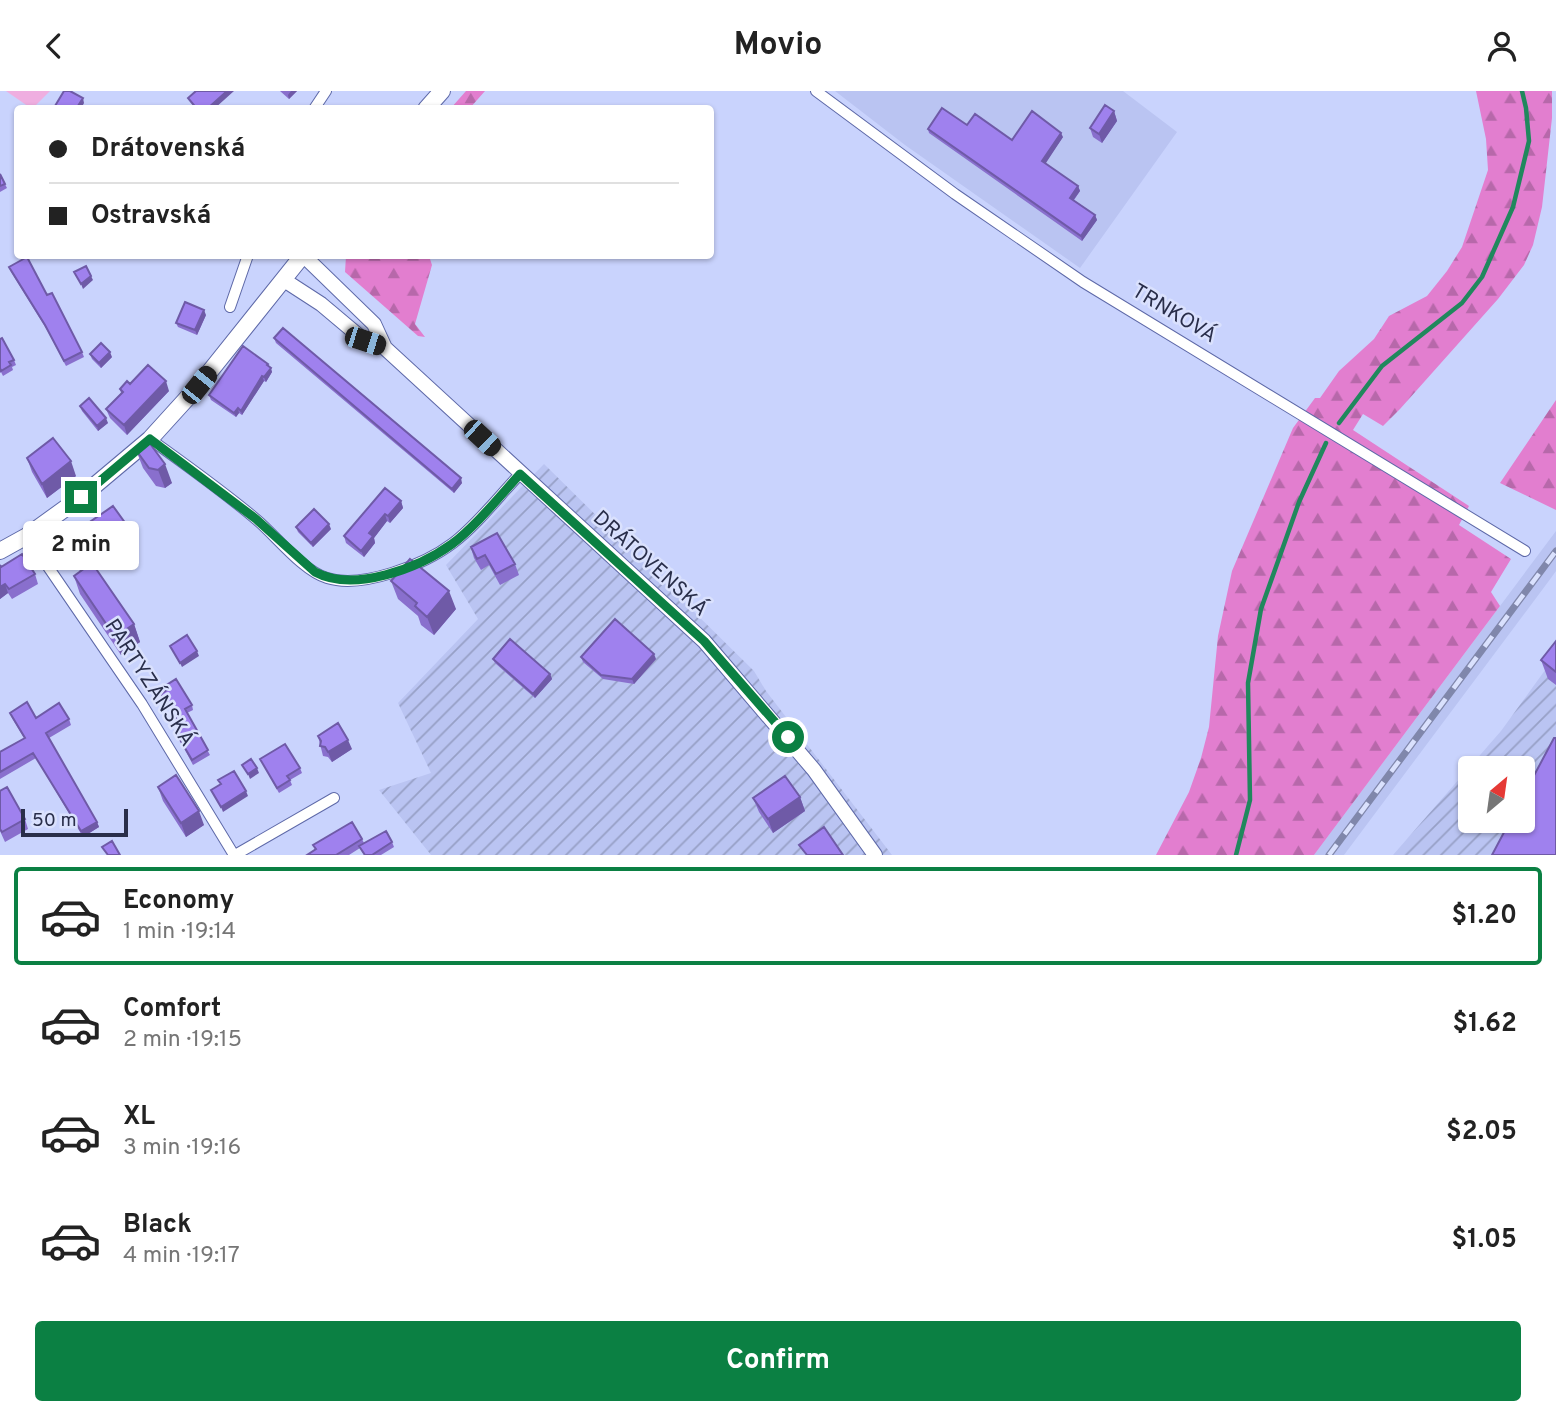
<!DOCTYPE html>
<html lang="en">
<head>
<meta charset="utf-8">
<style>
	:root { --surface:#fff; --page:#f2f2f2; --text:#222; --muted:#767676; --line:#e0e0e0; --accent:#0b8043 }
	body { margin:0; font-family:Overpass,sans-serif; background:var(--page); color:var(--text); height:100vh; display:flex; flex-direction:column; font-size:26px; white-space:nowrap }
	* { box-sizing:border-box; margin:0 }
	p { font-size:23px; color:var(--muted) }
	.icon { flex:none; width:38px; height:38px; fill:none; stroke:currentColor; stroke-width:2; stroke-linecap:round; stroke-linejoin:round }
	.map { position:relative; height:764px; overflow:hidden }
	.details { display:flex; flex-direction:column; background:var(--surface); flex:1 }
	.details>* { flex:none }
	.guide { position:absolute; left:14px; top:14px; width:700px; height:154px; border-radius:7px; box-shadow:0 2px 5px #0004; display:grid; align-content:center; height:154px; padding:0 35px; background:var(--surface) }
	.needle { width:46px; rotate:29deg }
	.fabs { position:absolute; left:1458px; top:665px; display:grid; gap:14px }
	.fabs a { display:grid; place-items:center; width:77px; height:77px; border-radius:7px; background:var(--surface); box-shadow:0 2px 5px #0004; font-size:35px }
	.scale { position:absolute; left:21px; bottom:18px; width:107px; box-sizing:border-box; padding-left:7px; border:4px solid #292e4a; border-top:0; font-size:19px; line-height:24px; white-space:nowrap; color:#292e4a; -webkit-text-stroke:5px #dae1fd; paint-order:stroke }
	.end { position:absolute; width:32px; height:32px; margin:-16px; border:9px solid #0b8043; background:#fff; box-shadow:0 0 0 4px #fff }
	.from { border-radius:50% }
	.bubble { position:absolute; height:49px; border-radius:7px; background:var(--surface); box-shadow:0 2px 5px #0004; font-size:23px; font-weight:700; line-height:49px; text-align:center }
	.car { position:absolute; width:21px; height:42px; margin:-21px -10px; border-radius:9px; box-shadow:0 0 5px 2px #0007; background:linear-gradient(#222 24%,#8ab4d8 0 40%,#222 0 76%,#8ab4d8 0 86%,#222 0) }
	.guide b { display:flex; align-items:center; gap:24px; height:66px; font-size:26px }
	.guide b+b { border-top:2px solid var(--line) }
	.guide i { width:18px; height:18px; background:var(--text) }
	ul { padding:12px 0 0; list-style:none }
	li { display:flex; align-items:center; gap:21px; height:98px; margin:0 14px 10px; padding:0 21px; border:4px solid transparent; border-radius:7px }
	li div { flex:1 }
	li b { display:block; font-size:26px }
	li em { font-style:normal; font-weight:700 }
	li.current { border-color:var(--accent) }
	li>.icon { width:63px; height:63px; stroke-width:1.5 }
	.primary-button { display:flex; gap:14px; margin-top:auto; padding:14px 35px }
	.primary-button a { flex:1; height:80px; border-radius:7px; background:var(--accent); color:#fff; font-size:28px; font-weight:700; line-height:80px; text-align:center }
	header { display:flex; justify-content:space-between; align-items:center; height:91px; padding:0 35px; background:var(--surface); font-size:32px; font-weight:700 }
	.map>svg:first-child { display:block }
</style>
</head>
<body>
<header><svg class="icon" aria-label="back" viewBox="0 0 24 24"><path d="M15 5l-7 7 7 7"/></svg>Movio<svg class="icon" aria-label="person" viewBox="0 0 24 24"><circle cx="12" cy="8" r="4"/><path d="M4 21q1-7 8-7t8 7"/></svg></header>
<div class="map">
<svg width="1556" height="764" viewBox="0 0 1556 764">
	<defs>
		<pattern id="industrial-furrows" width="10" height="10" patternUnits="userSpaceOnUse" patternTransform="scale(1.75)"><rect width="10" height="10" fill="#bac4f2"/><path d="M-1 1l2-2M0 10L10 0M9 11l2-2" fill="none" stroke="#97a0c6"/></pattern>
		<pattern id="grass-tufts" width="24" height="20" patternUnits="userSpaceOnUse" patternTransform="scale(1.75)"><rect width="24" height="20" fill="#efaee0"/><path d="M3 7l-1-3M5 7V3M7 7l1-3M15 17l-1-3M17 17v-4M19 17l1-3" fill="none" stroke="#cd96c2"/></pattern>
		<pattern id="forest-firs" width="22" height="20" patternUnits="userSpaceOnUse" patternTransform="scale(1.75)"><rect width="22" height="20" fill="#e27ecf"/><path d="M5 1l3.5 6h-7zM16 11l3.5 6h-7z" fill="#b768aa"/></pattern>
	</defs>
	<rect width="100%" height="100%" fill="#c9d3fd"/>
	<!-- built -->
	<path fill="#bac4f2" d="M835 0H1123L1177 41 1080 177 905 54Z
		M1556 440V480L1551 487 1344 764H1314Z"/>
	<!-- industrial -->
	<path fill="url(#industrial-furrows)" fill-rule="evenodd" d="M544 373 754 580 766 600 892 764H431L379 699 431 682 398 612 478 528 446 474Z
		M1556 564V764H1393L1501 640ZM1470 677H1522V730H1470Z"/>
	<!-- grass -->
	<path fill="url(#grass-tufts)" d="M6 0H50L32 18Z"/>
	<!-- forest -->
	<path fill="url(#forest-firs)" d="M466 0H485L470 17H451Z
		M1476 0H1552V27L1542 116 1533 154 1524 174 1498 208 1400 318 1383 335 1363 323 1353 339 1469 415 1459 434 1511 468 1491 501 1500 515 1314 764H1156L1189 701 1201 667 1209 636 1218 545 1232 480 1293 337 1315 307H1320L1339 280 1374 248 1389 225 1427 205 1447 180 1462 156 1488 79 1486 48Z
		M346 165H429L432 174 415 233 425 246 418 245 345 181Z
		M1556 309V419L1500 392Z"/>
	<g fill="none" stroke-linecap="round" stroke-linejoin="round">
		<!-- stream -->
		<path stroke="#20885d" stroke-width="4.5" d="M1339 332 1382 275 1462 212 1482 186 1513 116 1529 50 1526 17 1522 0
			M1236 764 1250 709 1248 592 1261 518 1299 411 1326 352"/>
		<!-- minor casing -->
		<g stroke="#5e69a8" stroke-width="12">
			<path id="minor" d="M816 0 955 103 1083 191 1525 460
				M314 18 326 0
				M230 216 248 164
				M150 348C186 374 223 400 257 429 276 445 303 480 327 487 362 498 424 474 453 452 477 434 499 405 520 383
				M27 445 142 613 234 764
				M235 764 334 707"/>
		</g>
		<!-- tertiary casing -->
		<g stroke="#5e69a8" stroke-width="16">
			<path id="tertiary" d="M303 164 374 233 385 257 704 550 814 679 875 764
				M284 189 321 213 365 250 385 257"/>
		</g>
		<!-- secondary casing -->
		<g stroke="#5e69a8" stroke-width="18">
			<path id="secondary" d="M426 18 442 0
				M0 460 27 445 81 406 150 348 199 294 303 164"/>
		</g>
		<!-- minor -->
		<use href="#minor" stroke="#fff" stroke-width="10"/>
		<!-- tertiary -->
		<use href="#tertiary" stroke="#fff" stroke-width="14"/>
		<!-- secondary -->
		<use href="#secondary" stroke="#fff" stroke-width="16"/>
		<!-- rail casing -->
		<g stroke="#8087ab" stroke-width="7">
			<path id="rail" d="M1329 764 1556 460"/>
		</g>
		<!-- rail -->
		<use href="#rail" stroke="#dae1fd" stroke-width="4.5" stroke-dasharray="13" stroke-linecap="butt"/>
	</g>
	<!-- wall -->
	<path fill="#896fcd" d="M280 0H297L289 8Z
		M1114 20 1117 30 1102 52 1093 46 1090 37Z
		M967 34 1012 49 1063 46 1045 72 1078 95 1080 100 1074 109 1095 124 1097 129 1082 150 929 42 928 38Z
		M0 83 7 97 0 101Z
		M9 176 47 204 82 261 84 266 66 275 47 239 11 181Z
		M206 224 197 244 178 236 176 232Z
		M274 247 462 392 454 402 276 252Z
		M0 248 14 269 16 274 12 276 13 279 3 285 1 281 0 282Z
		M90 263 112 266 101 277 92 268Z
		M268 273 272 281 266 291 264 290 242 324 239 322 236 326 211 309 209 304Z
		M130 293 169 300 127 344 110 327 106 318 121 302 120 298Z
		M80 315 108 332 98 340 82 320Z
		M136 359 172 392 165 397 156 395 143 377Z
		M27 367 76 385 47 407 32 381Z
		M401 410 403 417 390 432 387 430 374 447 375 452 364 466 346 452 344 445Z
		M296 436 331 438 313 456 298 441Z
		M132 445 80 480 63 455 62 450Z
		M471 457 515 473 519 484 500 494 489 474 481 479 474 467Z
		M0 474 1 476 35 483 38 493 12 508 8 502 0 508Z
		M74 485 134 533 140 551 121 564 80 503Z
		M391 490 456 518 434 544 421 534 418 525 398 508Z
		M1556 550V594L1548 588 1541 569Z
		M581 566 656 568 634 593 603 588 583 571Z
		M493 568 550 583 552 588 535 607 495 572Z
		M165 595 192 614 193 619 187 622 210 664 193 674 175 640 181 637 163 608 161 603 167 599Z
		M10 622 36 627 69 628 71 634 49 647 97 731 99 736 83 746 36 667 0 688V661L24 647 12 627Z
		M318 645 352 658 332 671 328 666 323 665Z
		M260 668 300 677 302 682 290 689 292 694 279 702Z
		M158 696 204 734 186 746 163 710Z
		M0 700 25 728 28 738 5 751 0 740Z
		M800 706 805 720 773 742 759 721 753 707Z
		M362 748 364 752 392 751 394 756 381 764H364L360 757 349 764H307L315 759 313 754Z"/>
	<!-- shaded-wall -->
	<path fill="#6f5aa7" d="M227 0H234L214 18H207Z
		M291 0H297L289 8 288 4Z
		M83 7 84 12 81 18H76Z
		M1114 20 1117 30 1102 52 1099 43Z
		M1061 42 1063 46 1044 75 1042 70Z
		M1078 95 1080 100 1072 111 1070 107Z
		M1095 124 1097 129 1082 150 1081 145Z
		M91 185 93 189 83 198 81 193Z
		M204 219 206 224 197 244 195 239Z
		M110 261 112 266 101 277 99 272Z
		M271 277 272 281 266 291 264 286Z
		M262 285 264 290 242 324 241 320Z
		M166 290 169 300 127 344 124 334Z
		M238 317 239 322 236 326 234 322Z
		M106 327 108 332 98 340 97 335Z
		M71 370 76 385 47 407 42 393Z
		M165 373 172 392 165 397 158 379Z
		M461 387 462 392 454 402 452 398Z
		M401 410 403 417 390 432 388 425Z
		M385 423 387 430 374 447 375 452 364 466 361 460 369 442Z
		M329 433 331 438 313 456 311 452Z
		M131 440 132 445 80 480 79 476Z
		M5 493 8 502 0 508V496Z
		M449 500 456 518 434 544 427 526Z
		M134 533 140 551 121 564 115 546Z
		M197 560 199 565 182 576 180 572Z
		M654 563 656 568 634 593 632 588Z
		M550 583 552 588 535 607 533 603Z
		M348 649 352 658 332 671 328 661Z
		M257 677 259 682 250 688 248 683Z
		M246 700 248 705 223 721 221 716Z
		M800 706 805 720 773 742 768 728Z
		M199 720 204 734 186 746 181 732Z
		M97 731 99 736 83 746 81 740Z"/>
	<!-- building -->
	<path fill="#9f81ee" stroke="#6f5aa7" stroke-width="2" d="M64 0H70L83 7 76 18H59L55 15Z
		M196 0H227L207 18H197L188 7Z
		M1105 14 1114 20 1099 43 1090 37Z
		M942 17 967 34 975 23 1012 49 1032 20 1061 42 1042 70 1078 95 1070 107 1095 124 1081 145 928 38Z
		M0 83 5 93 0 95Z
		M27 166 47 204 52 202 82 261 64 270 45 234 9 176Z
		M86 175 91 185 81 193 74 181Z
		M185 211 204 219 195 239 176 232Z
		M283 237 461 387 452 398 274 247Z
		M2 247 14 269 9 271 11 274 1 280 0 277V248Z
		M101 252 110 261 99 272 90 263Z
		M243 255 268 273 267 274 271 277 264 286 262 285 241 320 238 317 234 322 209 304Z
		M148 274 166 290 124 334 106 318 123 301 120 298 127 290 130 293Z
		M89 307 106 327 97 335 80 315Z
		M53 347 71 370 42 393 27 367Z
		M148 350 165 373 158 379 149 377 136 359Z
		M385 397 401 410 388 425 385 423 369 442 373 445 361 460 344 445Z
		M113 415 131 440 79 476 62 450Z
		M314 418 329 433 311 452 296 436Z
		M497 442 515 473 496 483 485 464 477 468 471 456Z
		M22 463 35 483 9 498 5 493 0 496V474L1 476Z
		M410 468 449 500 427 526 415 515 417 512 391 490Z
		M92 472 134 533 115 546 74 485Z
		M615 528 654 563 632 588 601 584 581 566Z
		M187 544 197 560 180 572 170 555Z
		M510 548 550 583 533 603 493 568Z
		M1556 550V581L1541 569Z
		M176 588 192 614 185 618 208 659 192 669 175 640 182 636 161 603 168 598 165 595Z
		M27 611 36 627 59 612 69 628 46 642 97 731 81 740 33 662 0 681V661L25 647 10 622Z
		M338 632 348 649 328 661 325 656 320 655 321 650 318 645Z
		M1554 647H1556V764H1492L1510 730H1522V707Z
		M285 653 300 677 287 685 290 689 277 697 260 668Z
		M251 668 257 677 248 683 242 674Z
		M234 680 246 700 221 716 211 699 221 693 218 689Z
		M176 684 199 720 181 732 158 696Z
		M785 685 800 706 768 728 753 707Z
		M7 696 25 728 2 741 0 738V700Z
		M352 731 362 748 336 764H307L316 758 313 754Z
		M824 736 843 764H807L799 754Z
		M386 740 392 751 372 764H365L359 755Z
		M112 750 120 764H108L102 756Z"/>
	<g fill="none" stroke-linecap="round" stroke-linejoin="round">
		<!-- route -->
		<path stroke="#0b8043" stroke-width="9" d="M81 406 150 348 256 428 315 481C354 502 419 477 452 453 475 436 500 405 520 383L704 550 788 646"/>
	</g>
	<g text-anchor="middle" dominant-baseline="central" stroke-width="5" stroke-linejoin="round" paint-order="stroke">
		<!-- street labels -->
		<g font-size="21" fill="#292e4a" stroke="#dae1fd">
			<text transform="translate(1174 223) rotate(31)">TRNKOVÁ</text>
			<text transform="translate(650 473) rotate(42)">DRÁTOVENSKÁ</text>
			<text transform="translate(149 592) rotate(57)">PARTYZÁNSKÁ</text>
		</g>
	</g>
</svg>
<div class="fabs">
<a><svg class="needle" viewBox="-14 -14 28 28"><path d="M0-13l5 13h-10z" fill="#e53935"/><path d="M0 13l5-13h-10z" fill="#767676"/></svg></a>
</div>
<div class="scale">50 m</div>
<i class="end from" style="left:788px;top:646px"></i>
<i class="end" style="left:81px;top:406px"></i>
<div class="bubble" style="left:23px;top:430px;width:116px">2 min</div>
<i class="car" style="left:365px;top:250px;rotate:108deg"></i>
<i class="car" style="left:199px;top:294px;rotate:39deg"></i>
<i class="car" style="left:482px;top:347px;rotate:133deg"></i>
<div class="guide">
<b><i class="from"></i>Drátovenská</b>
<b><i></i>Ostravská</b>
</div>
</div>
<section class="details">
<ul>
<li class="current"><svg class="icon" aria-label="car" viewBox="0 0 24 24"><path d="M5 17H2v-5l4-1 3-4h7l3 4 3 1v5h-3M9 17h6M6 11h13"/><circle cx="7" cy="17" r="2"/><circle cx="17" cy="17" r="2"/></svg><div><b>Economy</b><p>1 min · 19:14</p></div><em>$1.20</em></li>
<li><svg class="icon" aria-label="car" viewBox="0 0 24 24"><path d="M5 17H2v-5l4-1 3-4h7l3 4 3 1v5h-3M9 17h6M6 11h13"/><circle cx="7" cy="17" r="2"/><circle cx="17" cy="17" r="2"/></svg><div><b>Comfort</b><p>2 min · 19:15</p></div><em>$1.62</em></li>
<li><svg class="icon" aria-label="car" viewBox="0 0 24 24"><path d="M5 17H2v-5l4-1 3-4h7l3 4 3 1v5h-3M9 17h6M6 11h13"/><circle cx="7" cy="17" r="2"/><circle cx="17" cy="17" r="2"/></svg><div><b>XL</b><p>3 min · 19:16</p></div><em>$2.05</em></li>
<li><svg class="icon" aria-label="car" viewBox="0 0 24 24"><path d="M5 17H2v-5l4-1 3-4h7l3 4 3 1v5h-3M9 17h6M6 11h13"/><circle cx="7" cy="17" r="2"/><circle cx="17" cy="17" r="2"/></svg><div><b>Black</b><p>4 min · 19:17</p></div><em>$1.05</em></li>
</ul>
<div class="primary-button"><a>Confirm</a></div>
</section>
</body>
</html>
